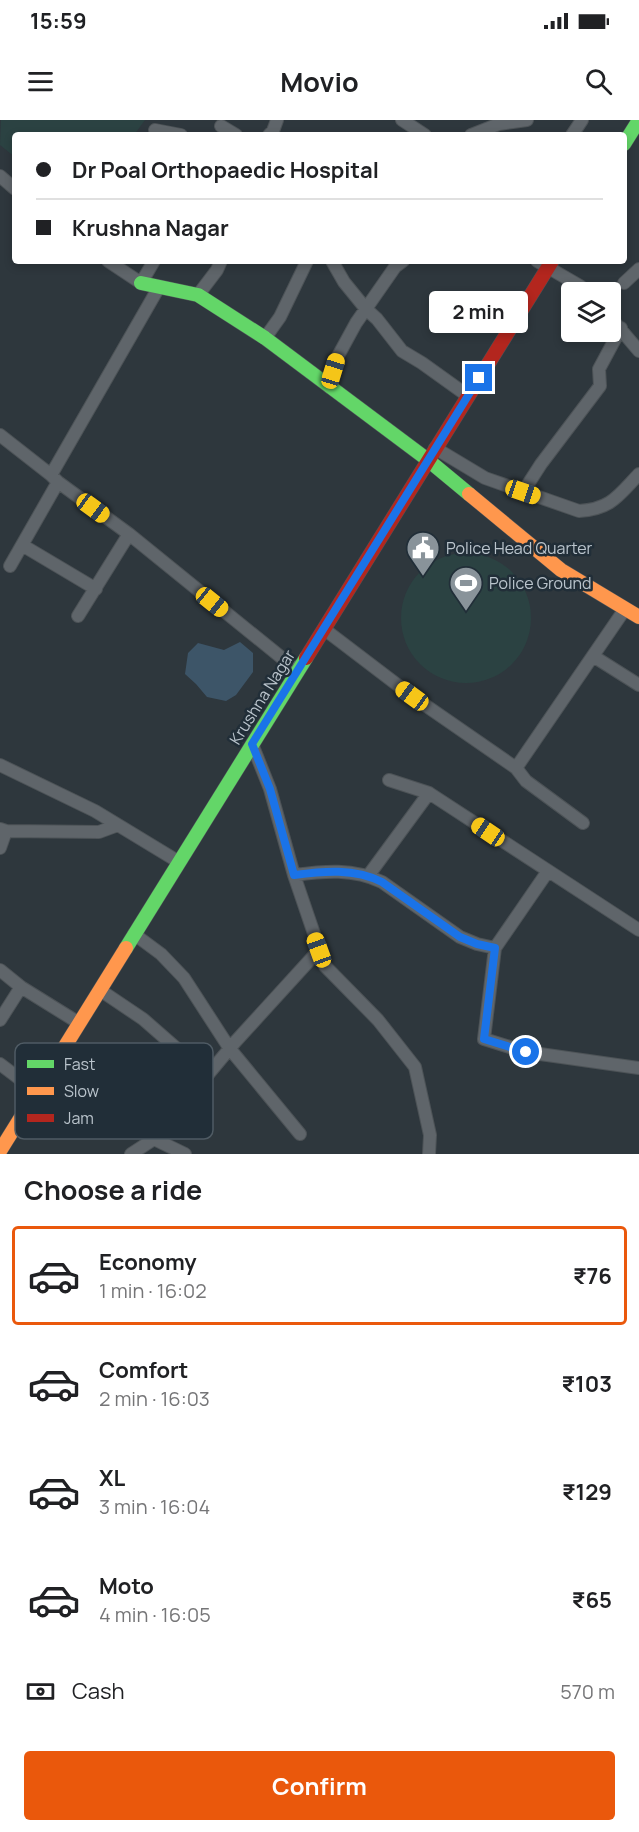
<!DOCTYPE html>
<html lang="en">
<head>
<meta charset="utf-8">
<style>
	:root { --surface:#fff; --page:#f6f6f6; --text:#202124; --muted:#757577; --line:#e0e0e0; --accent:#ea580c }
	body { margin:0; font-family:Manrope,sans-serif; background:var(--page); color:var(--text); height:100vh; display:flex; flex-direction:column; font-size:22px; white-space:nowrap }
	* { box-sizing:border-box; margin:0 }
	p { font-size:20px; color:var(--muted) }
	.icon { flex:none; width:33px; height:33px; fill:none; stroke:currentColor; stroke-width:2; stroke-linecap:round; stroke-linejoin:round }
	.map { position:relative; height:1034px; overflow:hidden }
	.side { display:flex; flex-direction:column; background:var(--surface); flex:1 }
	.side>* { flex:none }
	.guide { position:absolute; left:12px; top:12px; width:615px; height:132px; border-radius:6px; box-shadow:0 3px 9px #0003; display:grid; align-content:center; height:132px; padding:0 24px; background:var(--surface) }
	.fabs { position:absolute; left:561px; top:162px; display:grid; gap:12px }
	.fabs a { display:grid; place-items:center; width:60px; height:60px; border-radius:6px; background:var(--surface); box-shadow:0 3px 9px #0003; font-size:30px }
	.end { position:absolute; width:27px; height:27px; margin:-14px; border:8px solid #1a73e8; background:#fff; box-shadow:0 0 0 3px #fff }
	.from { border-radius:50% }
	.bubble { position:absolute; height:42px; border-radius:6px; background:var(--surface); box-shadow:0 3px 9px #0003; font-size:20px; font-weight:700; line-height:42px; text-align:center }
	.car { position:absolute; width:18px; height:36px; margin:-18px -9px; border-radius:8px; box-shadow:0 0 4px 2px #0007; background:linear-gradient(#f5c518 24%,#345 0 40%,#f5c518 0 76%,#345 0 86%,#f5c518 0) }
	.guide b { display:flex; align-items:center; gap:21px; height:57px; font-size:22px }
	.guide b+b { border-top:2px solid var(--line) }
	.guide i { width:15px; height:15px; background:var(--text) }
	ul { padding:0; list-style:none }
	li { display:flex; align-items:center; gap:18px; height:99px; margin:0 12px 9px; padding:0 12px; border:3px solid transparent; border-radius:6px }
	li div { flex:1 }
	li b { display:block; font-size:22px }
	li em { font-style:normal; font-weight:700 }
	li.active { border-color:var(--accent) }
	li>.icon { width:54px; height:54px; stroke-width:1.5 }
	h2 { padding:0 24px; font-size:27px; line-height:72px }
	.pay { display:flex; align-items:center; gap:15px; height:66px; padding:0 24px; font-size:22px }
	.pay p { margin-inline-start:auto }
	.action { display:flex; gap:12px; margin-top:auto; padding:12px 24px }
	.action a { flex:1; height:69px; border-radius:6px; background:var(--accent); color:#fff; font-size:24px; font-weight:700; line-height:69px; text-align:center }
	.status { display:flex; justify-content:space-between; align-items:center; height:42px; padding:0 30px; background:var(--surface); direction:ltr }
	.status svg { height:16px; fill:currentColor }
	header { display:flex; justify-content:space-between; align-items:center; height:78px; padding:0 24px; background:var(--surface); font-size:27px; font-weight:700 }
	.map>svg:first-child { display:block }
</style>
</head>
<body>
<div class="status"><b>15:59</b><svg viewBox="0 0 49 12"><path d="M0 12V9h3v3zM5 12V6h3v6zM10 12V3h3v9zM15 12V0h3v12zM26 1h20v11H26zM47 4h2v5h-2z"/></svg></div>
<header><svg class="icon" aria-label="menu" viewBox="0 0 24 24"><path d="M4 6h16M4 12h16M4 18h16"/></svg>Movio<svg class="icon" aria-label="search" viewBox="0 0 24 24"><circle cx="10" cy="10" r="6"/><path d="M15 15l6 6"/></svg></header>
<div class="map">
<svg width="639" height="1034" viewBox="0 0 639 1034">
	<rect width="100%" height="100%" fill="#2e373d"/>
	<!-- green -->
	<path fill="#2b4242" d="M1 0H145L134 15H15V37L0 25Z
		M401 498a65 65 0 1 1 130 0a65 65 0 1 1-130 0Z"/>
	<!-- water -->
	<path fill="#3d5568" d="M240 522 253 533V552L236 575 226 581 207 577 196 564 185 554 188 533 198 523 224 530Z"/>
	<g fill="none" stroke-linecap="round" stroke-linejoin="round">
		<!-- street casing -->
		<g stroke="#4d5357" stroke-width="14">
			<path id="street" d="M402 0 425 15
				M221 6 236 15
				M155 10 181 15
				M269 15 273 11 277 0
				M471 15 499 4 527 0
				M572 15 582 0
				M0 56 15 69
				M108 141 141 163 154 141
				M332 141 344 162 366 189 377 199 402 231 422 243 468 276
				M537 141 580 166 586 172
				M624 163 639 149
				M198 175 217 150 221 141
				M610 197 639 231
				M265 218 280 197 307 141
				M329 267 338 236 356 203 395 147 403 141
				M0 315 51 355 58 362 129 414 78 496
				M435 328 485 358 579 391C611 389 618 376 639 354
				M51 355 159 167
				M523 372 541 344 600 266 599 249 621 208
				M129 414 298 551
				M22 425 96 469
				M10 446 58 362
				M324 509 412 576 516 648 526 661 583 703
				M593 536 639 565
				M252 624 270 669 294 755 325 846 378 900 415 947 430 1015 429 1034
				M0 645 95 691 179 742
				M516 648 625 489
				M389 660 429 673 639 810
				M0 709 6 711 0 728
				M6 711 99 712 118 705
				M294 755C324 751 353 748 382 762L460 817 477 824 495 828 548 751
				M368 756 429 673
				M134 814 161 834 184 858 230 929 300 1014
				M495 828 484 919 526 932 639 948
				M0 850 21 867
				M100 870 143 899 207 955
				M0 900 21 867 79 903
				M0 944 37 972
				M46 956 154 1019 185 1034
				M131 1034 154 1019 236 921 319 830"/>
		</g>
		<!-- fast casing -->
		<g stroke="#4d5357" stroke-width="15">
			<path id="fast" d="M624 24 639 0
				M141 163 198 175 265 218 428 340 469 374
				M126 828 306 538"/>
		</g>
		<!-- slow casing -->
		<g stroke="#4d5357" stroke-width="15">
			<path id="slow" d="M469 374 561 450 639 497
				M0 1031 126 828"/>
		</g>
		<!-- jam casing -->
		<g stroke="#4d5357" stroke-width="15">
			<path id="jam" d="M306 538 552 141"/>
		</g>
		<!-- street -->
		<use href="#street" stroke="#5f656a" stroke-width="12"/>
		<!-- fast -->
		<use href="#fast" stroke="#63d668" stroke-width="14"/>
		<!-- slow -->
		<use href="#slow" stroke="#ff974d" stroke-width="14"/>
		<!-- jam -->
		<use href="#jam" stroke="#b3261e" stroke-width="14"/>
	</g>
	<g fill="none" stroke-linecap="round" stroke-linejoin="round">
		<!-- route -->
		<path stroke="#1a73e8" stroke-width="8" d="M479 258 252 624 270 669 294 755C324 751 354 748 382 762L460 817 477 824 495 828 484 919 526 932"/>
	</g>
	<!-- icons -->
	<defs>
		<g id="civic-pin" transform="scale(1.725)"><path d="M0 17L-7.5 6A9.5 9.5 0 1 1 7.5 6Z" fill="#89939a" stroke="#212e38"/><path d="M-.6-6.5H3V-4.5H.6V-3L4-1V1h2V6H-6V1h2V-1L-.6-3ZM-1.2 2.5V6h2.4V2.5Z" fill="#fff"/></g>
		<g id="stadium-pin" transform="scale(1.725)"><path d="M0 17L-7.5 6A9.5 9.5 0 1 1 7.5 6Z" fill="#89939a" stroke="#212e38"/><path d="M0-5a6.5 5 0 1 0 0 10a6.5 5 0 1 0 0-10ZM-3.5-1.8h7v3.6h-7Z" fill="#fff"/></g>
	</defs>
	<g fill-rule="evenodd">
		<use href="#civic-pin" x="423" y="428"/>
		<use href="#stadium-pin" x="466" y="463"/>
	</g>
	<g text-anchor="middle" dominant-baseline="central" stroke-width="5" stroke-linejoin="round" paint-order="stroke">
		<!-- poi labels -->
		<g font-size="16" fill="#bac4cc" stroke="#212e38" text-anchor="start">
			<text x="446" y="428">Police Head Quarter</text>
			<text x="489" y="463">Police Ground</text>
		</g>
		<!-- street labels -->
		<g font-size="16" fill="#bac4cc" stroke="#212e38">
			<text transform="translate(262 577) rotate(-58)">Krushna Nagar</text>
		</g>
	</g>
	<!-- legend -->
	<rect x="15" y="923" width="198" height="96" rx="9" fill="#212e38" stroke="#4f5b64" stroke-width="1.5"/>
	<rect x="27" y="940" width="27" height="8" fill="#63d668"/>
	<rect x="27" y="967" width="27" height="8" fill="#ff974d"/>
	<rect x="27" y="994" width="27" height="8" fill="#b3261e"/>
	<g font-size="16" fill="#bac4cc">
		<text x="64" y="950">Fast</text>
		<text x="64" y="977">Slow</text>
		<text x="64" y="1004">Jam</text>
	</g>
</svg>
<div class="fabs">
<a><svg class="icon" aria-label="layers" viewBox="0 0 24 24"><path d="M12 4l9 5-9 5-9-5zM3 14l9 5 9-5"/></svg></a>
</div>
<i class="end from" style="left:526px;top:932px"></i>
<i class="end" style="left:479px;top:258px"></i>
<div class="bubble" style="left:429px;top:171px;width:99px">2 min</div>
<i class="car" style="left:333px;top:251px;rotate:17deg"></i>
<i class="car" style="left:523px;top:372px;rotate:109deg"></i>
<i class="car" style="left:93px;top:388px;rotate:126deg"></i>
<i class="car" style="left:212px;top:482px;rotate:129deg"></i>
<i class="car" style="left:412px;top:576px;rotate:306deg"></i>
<i class="car" style="left:488px;top:712px;rotate:304deg"></i>
<i class="car" style="left:319px;top:830px;rotate:340deg"></i>
<div class="guide">
<b><i class="from"></i>Dr Poal Orthopaedic Hospital</b>
<b><i></i>Krushna Nagar</b>
</div>
</div>
<section class="side">
<h2>Choose a ride</h2>
<ul>
<li class="active"><svg class="icon" aria-label="car" viewBox="0 0 24 24"><path d="M5 17H2v-5l4-1 3-4h7l3 4 3 1v5h-3M9 17h6M6 11h13"/><circle cx="7" cy="17" r="2"/><circle cx="17" cy="17" r="2"/></svg><div><b>Economy</b><p>1 min · 16:02</p></div><em>₹76</em></li>
<li><svg class="icon" aria-label="car" viewBox="0 0 24 24"><path d="M5 17H2v-5l4-1 3-4h7l3 4 3 1v5h-3M9 17h6M6 11h13"/><circle cx="7" cy="17" r="2"/><circle cx="17" cy="17" r="2"/></svg><div><b>Comfort</b><p>2 min · 16:03</p></div><em>₹103</em></li>
<li><svg class="icon" aria-label="car" viewBox="0 0 24 24"><path d="M5 17H2v-5l4-1 3-4h7l3 4 3 1v5h-3M9 17h6M6 11h13"/><circle cx="7" cy="17" r="2"/><circle cx="17" cy="17" r="2"/></svg><div><b>XL</b><p>3 min · 16:04</p></div><em>₹129</em></li>
<li><svg class="icon" aria-label="car" viewBox="0 0 24 24"><path d="M5 17H2v-5l4-1 3-4h7l3 4 3 1v5h-3M9 17h6M6 11h13"/><circle cx="7" cy="17" r="2"/><circle cx="17" cy="17" r="2"/></svg><div><b>Moto</b><p>4 min · 16:05</p></div><em>₹65</em></li>
</ul>
<div class="pay"><svg class="icon" aria-label="cash" viewBox="0 0 24 24"><path d="M3 7h18v10H3z"/><circle cx="12" cy="12" r="2"/></svg>Cash<p>570 m</p></div>
<div class="action"><a>Confirm</a></div>
</section>
</body>
</html>
